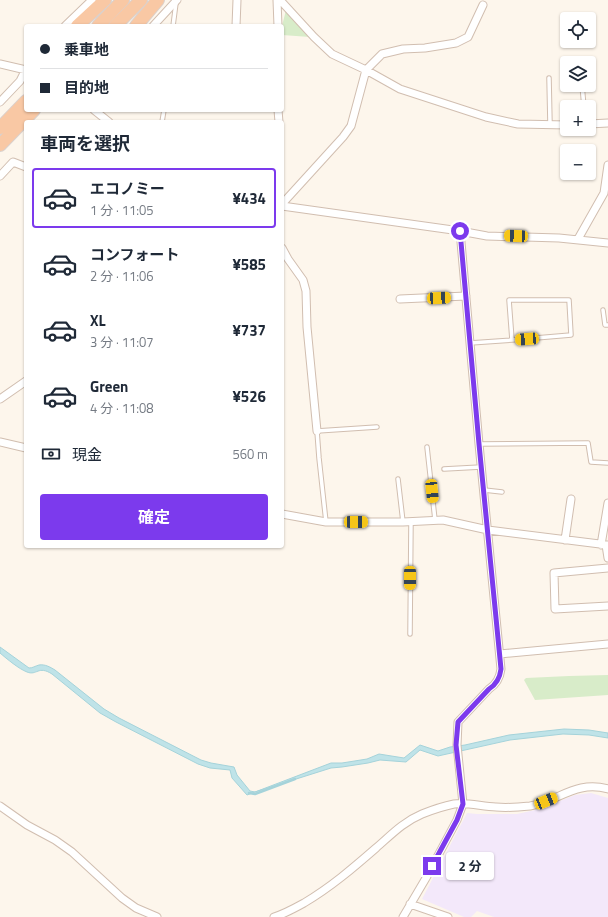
<!DOCTYPE html>
<html lang="ja">
<head>
<meta charset="utf-8">
<style>
	:root { --surface:#fff; --page:#f2f2f3; --text:#1f2937; --muted:#747a83; --line:#e0e1e3; --accent:#7c3aed }
	body { margin:0; font-family:"Titillium Web","Noto Sans JP",sans-serif; background:var(--page); color:var(--text); height:100vh; display:flex; flex-direction:column; font-size:15px; white-space:nowrap }
	* { box-sizing:border-box; margin:0 }
	p { font-size:13px; color:var(--muted) }
	.icon { flex:none; width:22px; height:22px; fill:none; stroke:currentColor; stroke-width:2; stroke-linecap:round; stroke-linejoin:round }
	.map { position:relative; flex:1; overflow:hidden }
	.drawer { position:absolute; left:24px; top:120px; width:260px; height:428px; display:flex; flex-direction:column; background:var(--surface); border-radius:4px; box-shadow:0 1px 3px #0004 }
	.drawer>* { flex:none }
	.banner { position:absolute; left:24px; top:24px; width:260px; height:88px; border-radius:4px; box-shadow:0 1px 3px #0004; display:grid; align-content:center; height:88px; padding:0 16px; background:var(--surface) }
	.fabs { position:absolute; left:560px; top:12px; display:grid; gap:8px }
	.fabs a { display:grid; place-items:center; width:36px; height:36px; border-radius:4px; background:var(--surface); box-shadow:0 1px 3px #0004; font-size:20px }
	.end { position:absolute; width:18px; height:18px; margin:-9px; border:5px solid #7c3aed; background:#fff; box-shadow:0 0 0 2px #fff }
	.from { border-radius:50% }
	.bubble { position:absolute; height:28px; border-radius:4px; background:var(--surface); box-shadow:0 1px 3px #0004; font-size:13px; font-weight:700; line-height:28px; text-align:center }
	.car { position:absolute; width:12px; height:24px; margin:-12px -6px; border-radius:5px; box-shadow:0 0 3px 1px #0007; background:linear-gradient(#f5c518 24%,#345 0 40%,#f5c518 0 76%,#345 0 86%,#f5c518 0) }
	.banner b { display:flex; align-items:center; gap:14px; height:38px; font-size:15px }
	.banner b+b { border-top:1px solid var(--line) }
	.banner i { width:10px; height:10px; background:var(--text) }
	ul { padding:0; list-style:none }
	li { display:flex; align-items:center; gap:12px; height:60px; margin:0 8px 6px; padding:0 8px; border:2px solid transparent; border-radius:4px }
	li div { flex:1 }
	li b { display:block; font-size:15px }
	li em { font-style:normal; font-weight:700 }
	li.current { border-color:var(--accent) }
	li>.icon { width:36px; height:36px; stroke-width:1.5 }
	h2 { padding:0 16px; font-size:18px; line-height:48px }
	.pay { display:flex; align-items:center; gap:10px; height:44px; padding:0 16px; font-size:15px }
	.pay p { margin-inline-start:auto }
	.button { display:flex; gap:8px; margin-top:auto; padding:8px 16px }
	.button a { flex:1; height:46px; border-radius:4px; background:var(--accent); color:#fff; font-size:16px; font-weight:700; line-height:46px; text-align:center }
	.map>svg:first-child { display:block }
</style>
</head>
<body>
<div class="map">
<svg width="608" height="917" viewBox="0 0 608 917">
	<rect width="100%" height="100%" fill="#fdf6ec"/>
	<!-- education -->
	<path fill="#f3e8fa" d="M591 793 608 798V917H494L477 911 471 917H464L422 899 467 813 477 814H517L540 809 575 795Z"/>
	<!-- green -->
	<path fill="#d8ecc9" d="M287 6 310 37 282 35V26Z
		M608 675V695L535 700 524 680 526 678 569 676Z"/>
	<!-- water -->
	<path fill="#bfe3e8" stroke="#a5d3da" d="M0 647 29 668C33 668 35 666 39 665 45 664 50 667 55 670L104 709 119 718 201 760 211 763 234 767 237 775 250 791 255 792 331 763H342L367 759 379 754 404 758 420 745 438 751 450 747 465 745 509 735 564 729 589 730 608 733V738L589 735 563 734 510 740 438 756 420 750 406 762 380 760 368 763 342 767 331 768 255 792 247 795 232 778 230 770 210 768 198 764 116 722 100 713 52 674C38 665 37 676 27 672 19 669 7 659 0 653Z"/>
	<g fill="none" stroke-linecap="round" stroke-linejoin="round">
		<!-- stream -->
		<path stroke="#a5d3da" stroke-width="2.5" d="M249 793 255 794 295 779"/>
		<!-- service casing -->
		<g stroke="#d1beb0" stroke-width="5.5">
			<path id="service" d="M173 26 176 3
				M549 78 550 124
				M582 85 584 107
				M162 122 164 110
				M603 310 605 325H608
				M470 343 512 340 509 300H569L571 335 512 340
				M479 444 588 443 591 462 608 463
				M427 447 435 520
				M444 469 481 467
				M398 479 403 522
				M484 490 502 492
				M326 522 319 458 317 431 377 427
				M410 634 411 521"/>
		</g>
		<!-- minor casing -->
		<g stroke="#d1beb0" stroke-width="9">
			<path id="minor" d="M277 0 278 26
				M280 0 314 37 332 54 366 70 400 89 486 117 518 124 567 125
				M65 26 92 0
				M153 26 177 0
				M236 26 237 0
				M0 64 26 70
				M0 102 20 81 26 69
				M94 110 109 122
				M278 110 279 122
				M589 124 608 123
				M0 176 13 162 26 167
				M282 204 343 137 351 126 366 70 382 54 403 49 425 48 456 43 468 37 483 5
				M282 206 460 231 487 236 559 238 608 243
				M578 239 604 193 608 165
				M282 248 288 259 303 280 306 291 307 327 317 431
				M400 299 466 296
				M0 399 26 381
				M0 442 26 448
				M282 514 326 522H403L443 520 488 530 608 545
				M565 540 571 499
				M601 545 608 503
				M606 545 608 558
				M608 568 554 573 555 609 608 606
				M500 654 608 644
				M0 806 27 825 55 840 72 852 122 898 136 908 157 917
				M410 904 448 917
				M274 917C284 914 295 908 304 903 331 887 353 868 376 848 391 835 403 822 422 814 432 810 444 806 454 804 468 802 483 807 496 807 506 808 520 807 530 806 559 801 576 780 608 789
				M403 917 426 878 457 820 463 804 457 745 458 722 489 689C497 684 500 677 501 669L479 444 460 231"/>
		</g>
		<!-- trunk casing -->
		<g stroke="#dad1cd" stroke-width="14">
			<path id="trunk" d="M77 26 105 0
				M98 26 123 0
				M115 26 141 0
				M136 26 158 0
				M0 128 26 101
				M0 145 34 110"/>
		</g>
		<!-- service -->
		<use href="#service" stroke="#fff" stroke-width="3.5"/>
		<!-- minor -->
		<use href="#minor" stroke="#fff" stroke-width="7"/>
		<!-- trunk -->
		<use href="#trunk" stroke="#f9c8a4" stroke-width="12"/>
	</g>
	<g fill="none" stroke-linecap="round" stroke-linejoin="round">
		<!-- route -->
		<path stroke="#7c3aed" stroke-width="5" d="M432 866 457 820 463 804 456 745 458 722 489 689C497 684 500 677 501 669L479 444 460 231"/>
	</g>
</svg>
<div class="fabs">
<a><svg class="icon" aria-label="locate" viewBox="0 0 24 24"><circle cx="12" cy="12" r="6"/><path d="M12 2v4M12 18v4M2 12h4M18 12h4"/></svg></a>
<a><svg class="icon" aria-label="layers" viewBox="0 0 24 24"><path d="M12 4l9 5-9 5-9-5zM3 14l9 5 9-5"/></svg></a>
<a>+</a>
<a>−</a>
</div>
<i class="end from" style="left:460px;top:231px"></i>
<i class="end" style="left:432px;top:866px"></i>
<div class="bubble" style="left:446px;top:852px;width:48px">2 分</div>
<i class="car" style="left:516px;top:236px;rotate:272deg"></i>
<i class="car" style="left:439px;top:298px;rotate:87deg"></i>
<i class="car" style="left:527px;top:339px;rotate:266deg"></i>
<i class="car" style="left:432px;top:491px;rotate:174deg"></i>
<i class="car" style="left:356px;top:522px;rotate:90deg"></i>
<i class="car" style="left:410px;top:578px;rotate:180deg"></i>
<i class="car" style="left:546px;top:801px;rotate:68deg"></i>
<div class="banner">
<b><i class="from"></i>乗車地</b>
<b><i></i>目的地</b>
</div>
<section class="drawer">
<h2>車両を選択</h2>
<ul>
<li class="current"><svg class="icon" aria-label="car" viewBox="0 0 24 24"><path d="M5 17H2v-5l4-1 3-4h7l3 4 3 1v5h-3M9 17h6M6 11h13"/><circle cx="7" cy="17" r="2"/><circle cx="17" cy="17" r="2"/></svg><div><b>エコノミー</b><p>1 分 · 11:05</p></div><em>¥434</em></li>
<li><svg class="icon" aria-label="car" viewBox="0 0 24 24"><path d="M5 17H2v-5l4-1 3-4h7l3 4 3 1v5h-3M9 17h6M6 11h13"/><circle cx="7" cy="17" r="2"/><circle cx="17" cy="17" r="2"/></svg><div><b>コンフォート</b><p>2 分 · 11:06</p></div><em>¥585</em></li>
<li><svg class="icon" aria-label="car" viewBox="0 0 24 24"><path d="M5 17H2v-5l4-1 3-4h7l3 4 3 1v5h-3M9 17h6M6 11h13"/><circle cx="7" cy="17" r="2"/><circle cx="17" cy="17" r="2"/></svg><div><b>XL</b><p>3 分 · 11:07</p></div><em>¥737</em></li>
<li><svg class="icon" aria-label="car" viewBox="0 0 24 24"><path d="M5 17H2v-5l4-1 3-4h7l3 4 3 1v5h-3M9 17h6M6 11h13"/><circle cx="7" cy="17" r="2"/><circle cx="17" cy="17" r="2"/></svg><div><b>Green</b><p>4 分 · 11:08</p></div><em>¥526</em></li>
</ul>
<div class="pay"><svg class="icon" aria-label="cash" viewBox="0 0 24 24"><path d="M3 7h18v10H3z"/><circle cx="12" cy="12" r="2"/></svg>現金<p>560 m</p></div>
<div class="button"><a>確定</a></div>
</section>
</div>
</body>
</html>
